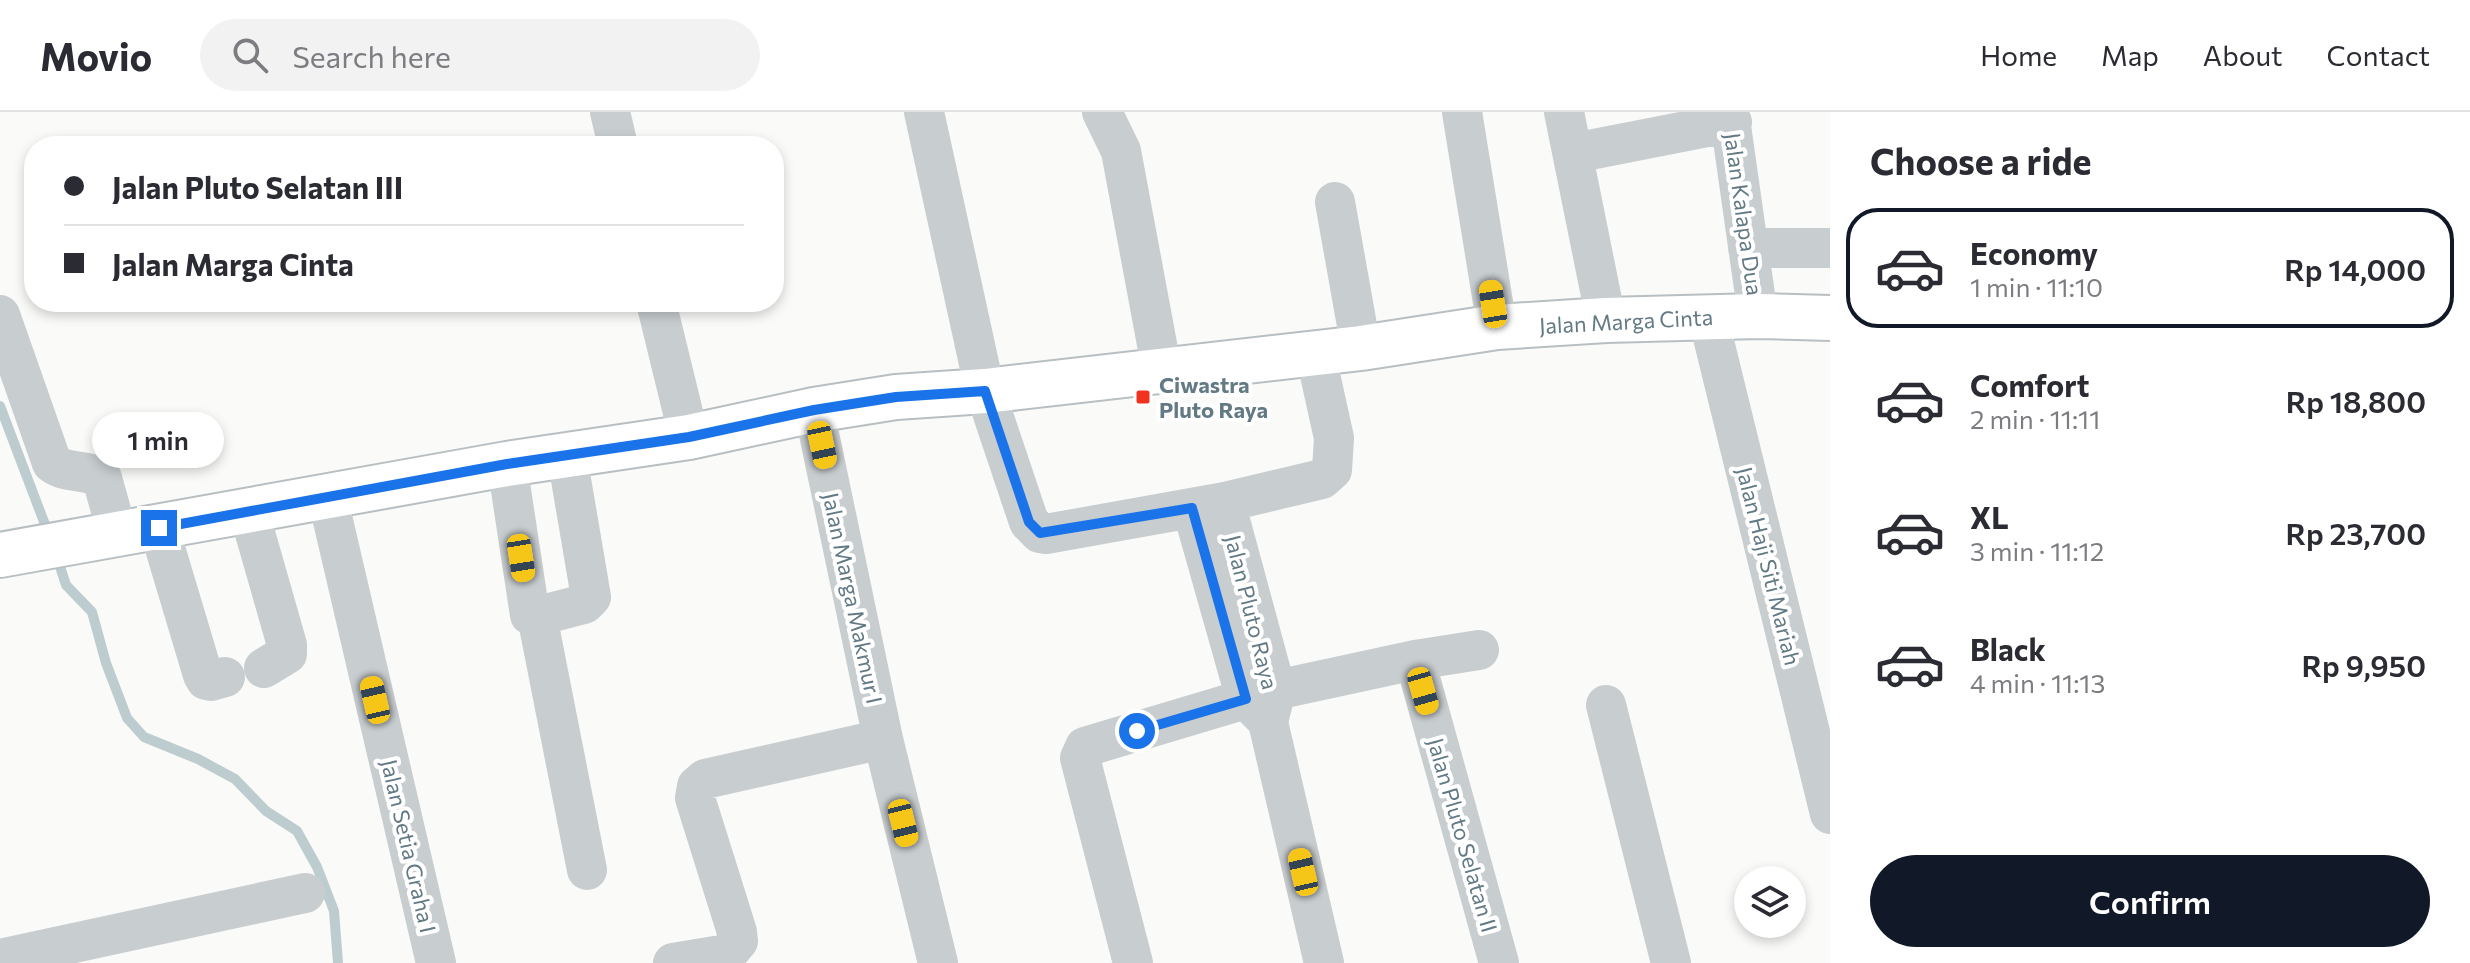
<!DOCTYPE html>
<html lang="en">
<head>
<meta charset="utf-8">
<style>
	:root { --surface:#fff; --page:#f2f2f3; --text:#2b2b33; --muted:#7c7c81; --line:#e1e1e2; --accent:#111827 }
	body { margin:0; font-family:Commissioner,sans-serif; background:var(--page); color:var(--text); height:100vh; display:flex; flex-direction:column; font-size:30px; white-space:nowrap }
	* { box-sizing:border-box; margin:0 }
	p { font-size:26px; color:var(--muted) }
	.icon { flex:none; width:44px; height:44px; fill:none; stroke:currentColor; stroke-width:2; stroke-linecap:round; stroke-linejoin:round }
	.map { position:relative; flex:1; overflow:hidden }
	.side { display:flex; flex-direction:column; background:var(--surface); width:640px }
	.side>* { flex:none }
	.hud { position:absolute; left:24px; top:24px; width:760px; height:176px; border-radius:32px; box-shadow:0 4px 12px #0003; display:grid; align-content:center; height:176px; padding:0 40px; background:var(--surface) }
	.fabs { position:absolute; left:1734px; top:754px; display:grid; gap:16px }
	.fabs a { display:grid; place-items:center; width:72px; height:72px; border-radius:50%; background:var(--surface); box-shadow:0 4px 12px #0003; font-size:40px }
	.end { position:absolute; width:36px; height:36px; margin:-18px; border:10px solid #1a73e8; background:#fff; box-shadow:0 0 0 4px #fff }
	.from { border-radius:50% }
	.bubble { position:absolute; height:56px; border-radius:28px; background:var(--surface); box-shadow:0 4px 12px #0003; font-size:26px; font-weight:600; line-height:56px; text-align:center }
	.car { position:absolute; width:24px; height:48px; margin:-24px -12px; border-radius:10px; box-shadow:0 0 6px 2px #0007; background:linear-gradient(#f5c518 24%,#345 0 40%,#f5c518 0 76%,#345 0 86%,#f5c518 0) }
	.hud b { display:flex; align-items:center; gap:28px; height:76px; font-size:30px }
	.hud b+b { border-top:2px solid var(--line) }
	.hud i { width:20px; height:20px; background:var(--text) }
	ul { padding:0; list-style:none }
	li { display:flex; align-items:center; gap:24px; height:120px; margin:0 16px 12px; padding:0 24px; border:4px solid transparent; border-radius:32px }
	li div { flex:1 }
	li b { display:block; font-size:30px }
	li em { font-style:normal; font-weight:600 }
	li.current { border-color:var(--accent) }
	li>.icon { width:72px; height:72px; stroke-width:1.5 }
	h2 { padding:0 40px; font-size:36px; line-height:96px }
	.action { display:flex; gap:16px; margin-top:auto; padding:16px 40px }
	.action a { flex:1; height:92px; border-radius:48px; background:var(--accent); color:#fff; font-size:32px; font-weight:600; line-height:92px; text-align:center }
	header { display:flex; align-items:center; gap:48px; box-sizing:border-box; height:112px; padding:0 40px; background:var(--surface); border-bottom:2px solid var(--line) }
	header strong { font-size:38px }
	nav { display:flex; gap:44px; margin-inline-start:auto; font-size:28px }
	.search { width:560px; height:72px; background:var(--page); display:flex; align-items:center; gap:20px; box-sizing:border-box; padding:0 28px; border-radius:44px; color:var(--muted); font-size:30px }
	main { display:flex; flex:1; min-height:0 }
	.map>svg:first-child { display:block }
</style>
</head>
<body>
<header>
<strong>Movio</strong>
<div class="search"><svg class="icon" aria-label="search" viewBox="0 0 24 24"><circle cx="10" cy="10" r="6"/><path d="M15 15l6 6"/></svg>Search here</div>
<nav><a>Home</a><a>Map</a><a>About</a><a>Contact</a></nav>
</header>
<main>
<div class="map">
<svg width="1830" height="851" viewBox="0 0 1830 851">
	<rect width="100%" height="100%" fill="#fafaf8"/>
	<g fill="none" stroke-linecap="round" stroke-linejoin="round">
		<!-- stream -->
		<path stroke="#bdcdcf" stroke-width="10" d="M0 294 49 423
			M56 442 66 473 92 500 106 551 127 606 144 625 198 647 235 667 266 699 297 719 317 755 334 799 338 851"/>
		<!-- major casing -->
		<g stroke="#b8bfc2" stroke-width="48">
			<path id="major" d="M0 443 507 352 689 325 814 298 896 285 985 279 1361 236 1497 215 1606 208 1758 204 1830 206"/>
		</g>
		<!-- minor -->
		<path stroke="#c8cdd0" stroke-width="40" d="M610 0 618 34
			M924 0 985 279 1029 410 1040 421 1046 422 1225 390 1322 367 1332 358 1334 326 1315 240
			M1102 0 1121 39 1162 259
			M1462 0 1497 215
			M1564 0 1606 208
			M1729 0 1758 204
			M1574 41 1732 10
			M1335 90 1361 236
			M1748 136H1830
			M656 190 689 325
			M0 203 52 351C66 362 86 357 102 366L118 424
			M1708 205 1830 702
			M814 298 883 627 938 851
			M507 352 530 503 534 505 584 492 591 485 567 344
			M327 383 436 851
			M1225 390 1276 578 1268 610 1324 851
			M1192 396 1246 587 1266 607
			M249 400 287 533V542L264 556
			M159 416 203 563 206 568 211 569 225 565
			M537 504 587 758
			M1415 548 1499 851
			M1606 593 1671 851
			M0 847 305 781
			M673 851 727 842 738 829 737 820 695 686 697 674 705 667 883 627
			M1133 851 1080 646 1085 635 1276 578 1415 548 1479 538"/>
		<!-- major -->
		<use href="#major" stroke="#fff" stroke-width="44"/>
	</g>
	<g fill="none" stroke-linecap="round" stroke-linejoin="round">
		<!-- route -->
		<path stroke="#1a73e8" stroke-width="10" d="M159 416 507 352 689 325 814 298 896 285 985 279 1029 410 1040 421 1192 396 1246 587 1137 619"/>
	</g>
	<!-- markers -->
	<rect fill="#f23220" stroke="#fff" stroke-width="3" x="1135" y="277" width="16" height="16" rx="4"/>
	<g text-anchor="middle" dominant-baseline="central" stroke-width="8" stroke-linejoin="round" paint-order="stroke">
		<!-- street labels -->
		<g font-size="22" fill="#637a85" stroke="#fff">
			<text transform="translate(1744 102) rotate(82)">Jalan Kalapa Dua</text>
			<text transform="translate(1626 209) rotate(-3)">Jalan Marga Cinta</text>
			<text transform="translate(1769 454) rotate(76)">Jalan Haji Siti Mariah</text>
			<text transform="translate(853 486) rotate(78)">Jalan Marga Makmur I</text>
			<text transform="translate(1252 500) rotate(76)">Jalan Pluto Raya</text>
			<text transform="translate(1463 723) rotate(74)">Jalan Pluto Selatan II</text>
			<text transform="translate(409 734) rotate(77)">Jalan Setia Graha I</text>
		</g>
		<!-- poi labels -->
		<g font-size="22" font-weight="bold" fill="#637a85" stroke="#fff" text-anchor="start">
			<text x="1159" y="272">Ciwastra<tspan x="1159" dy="25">Pluto Raya</tspan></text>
		</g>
	</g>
</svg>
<div class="fabs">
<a><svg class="icon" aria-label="layers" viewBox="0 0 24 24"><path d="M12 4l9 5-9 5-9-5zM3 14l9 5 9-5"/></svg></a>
</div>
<i class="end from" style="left:1137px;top:619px"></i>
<i class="end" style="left:159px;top:416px"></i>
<div class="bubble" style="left:92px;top:300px;width:132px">1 min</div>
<i class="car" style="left:1493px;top:192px;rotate:351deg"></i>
<i class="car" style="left:822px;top:333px;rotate:168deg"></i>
<i class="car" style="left:521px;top:446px;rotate:171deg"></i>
<i class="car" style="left:1423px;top:579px;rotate:164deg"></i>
<i class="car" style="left:375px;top:588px;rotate:347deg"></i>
<i class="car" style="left:903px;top:711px;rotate:166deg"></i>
<i class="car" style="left:1303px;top:760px;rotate:347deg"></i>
<div class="hud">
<b><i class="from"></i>Jalan Pluto Selatan III</b>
<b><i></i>Jalan Marga Cinta</b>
</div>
</div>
<section class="side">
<h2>Choose a ride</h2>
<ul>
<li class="current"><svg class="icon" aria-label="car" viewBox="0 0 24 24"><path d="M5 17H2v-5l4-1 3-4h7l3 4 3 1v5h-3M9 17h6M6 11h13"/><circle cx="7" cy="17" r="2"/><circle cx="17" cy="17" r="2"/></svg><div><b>Economy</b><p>1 min · 11:10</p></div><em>Rp 14,000</em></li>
<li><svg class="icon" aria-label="car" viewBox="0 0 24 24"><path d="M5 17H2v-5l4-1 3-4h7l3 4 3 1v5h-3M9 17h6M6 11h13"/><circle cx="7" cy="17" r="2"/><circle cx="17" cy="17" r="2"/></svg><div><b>Comfort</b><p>2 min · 11:11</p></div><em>Rp 18,800</em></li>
<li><svg class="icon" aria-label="car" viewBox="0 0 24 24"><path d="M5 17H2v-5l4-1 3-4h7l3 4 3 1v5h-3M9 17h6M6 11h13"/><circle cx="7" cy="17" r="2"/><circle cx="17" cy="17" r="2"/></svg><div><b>XL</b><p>3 min · 11:12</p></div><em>Rp 23,700</em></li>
<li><svg class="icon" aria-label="car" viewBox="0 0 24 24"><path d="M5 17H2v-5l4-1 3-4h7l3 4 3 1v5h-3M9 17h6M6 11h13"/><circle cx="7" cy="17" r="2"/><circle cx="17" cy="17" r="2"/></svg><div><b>Black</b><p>4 min · 11:13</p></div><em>Rp 9,950</em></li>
</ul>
<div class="action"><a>Confirm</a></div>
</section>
</main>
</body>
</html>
